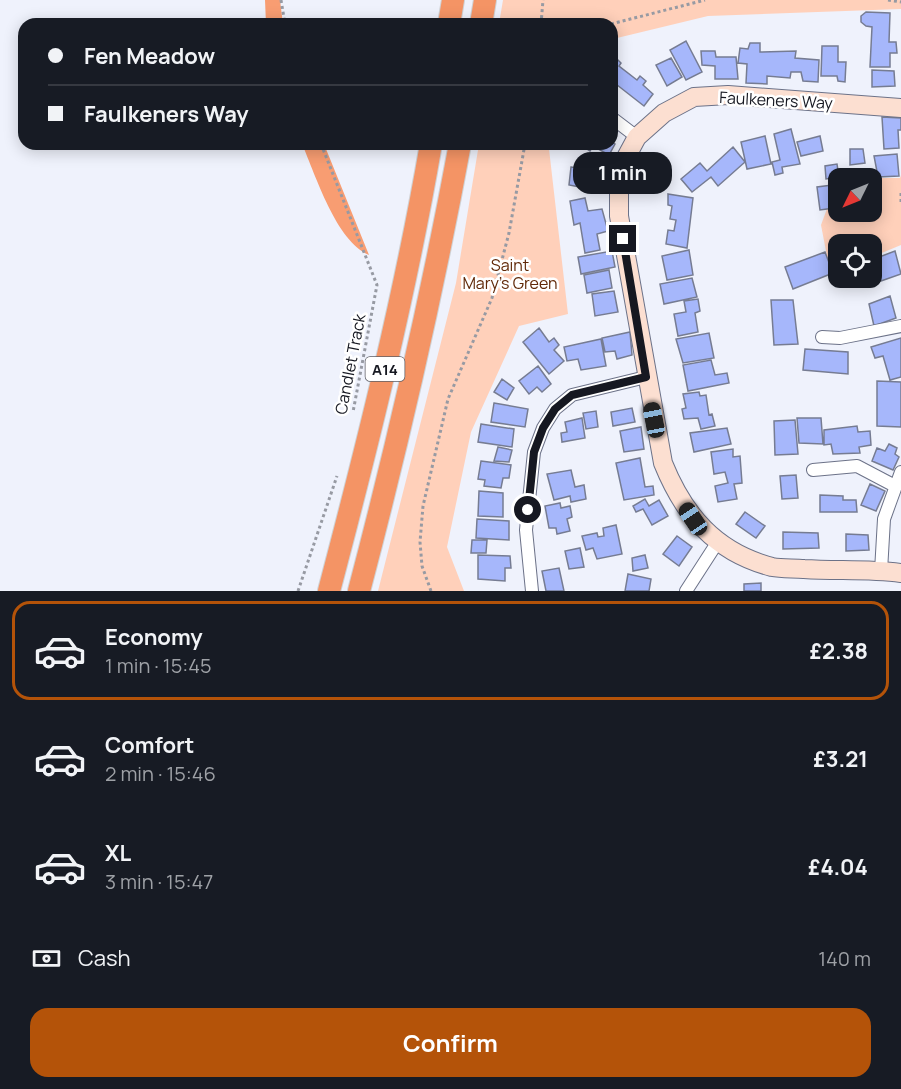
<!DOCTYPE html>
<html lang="en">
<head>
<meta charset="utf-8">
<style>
	:root { --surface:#171b24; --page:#242831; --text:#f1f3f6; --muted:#9ea1a6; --line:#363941; --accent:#b45309 }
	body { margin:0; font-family:Manrope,sans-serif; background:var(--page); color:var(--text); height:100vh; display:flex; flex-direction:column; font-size:22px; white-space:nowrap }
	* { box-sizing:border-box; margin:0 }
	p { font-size:20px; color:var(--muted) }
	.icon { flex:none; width:33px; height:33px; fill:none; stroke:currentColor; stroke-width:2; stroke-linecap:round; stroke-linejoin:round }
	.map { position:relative; height:591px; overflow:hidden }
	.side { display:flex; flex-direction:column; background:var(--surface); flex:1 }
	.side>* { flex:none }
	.guide { position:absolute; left:18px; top:18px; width:600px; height:132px; border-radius:18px; box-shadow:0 3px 15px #0003; display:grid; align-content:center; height:132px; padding:0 30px; background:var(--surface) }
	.needle { width:39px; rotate:227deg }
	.buttons { position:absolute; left:828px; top:168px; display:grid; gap:12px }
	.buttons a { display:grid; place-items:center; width:54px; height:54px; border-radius:12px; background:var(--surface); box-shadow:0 3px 15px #0003; font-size:30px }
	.end { position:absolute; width:27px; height:27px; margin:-14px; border:8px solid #161821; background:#fff; box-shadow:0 0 0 3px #fff }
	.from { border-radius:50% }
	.bubble { position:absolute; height:42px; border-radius:18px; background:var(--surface); box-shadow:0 3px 15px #0003; font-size:20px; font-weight:700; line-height:42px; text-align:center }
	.car { position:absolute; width:18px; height:36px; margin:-18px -9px; border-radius:8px; box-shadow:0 0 4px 2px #0007; background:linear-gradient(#222 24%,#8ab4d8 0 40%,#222 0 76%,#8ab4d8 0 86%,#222 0) }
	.guide b { display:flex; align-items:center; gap:21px; height:57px; font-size:22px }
	.guide b+b { border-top:2px solid var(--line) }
	.guide i { width:15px; height:15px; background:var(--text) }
	ul { padding:10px 0 0; list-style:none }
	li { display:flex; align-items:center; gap:18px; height:99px; margin:0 12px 9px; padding:0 18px; border:3px solid transparent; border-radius:18px }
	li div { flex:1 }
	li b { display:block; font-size:22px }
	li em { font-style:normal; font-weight:700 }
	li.current { border-color:var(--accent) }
	li>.icon { width:54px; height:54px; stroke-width:1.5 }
	.pay { display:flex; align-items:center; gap:15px; height:66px; padding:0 30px; font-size:22px }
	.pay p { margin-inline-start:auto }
	.primary-button { display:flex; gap:12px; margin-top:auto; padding:12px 30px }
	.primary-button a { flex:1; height:69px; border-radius:18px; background:var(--accent); color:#fff; font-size:24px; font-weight:700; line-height:69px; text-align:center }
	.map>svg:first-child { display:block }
</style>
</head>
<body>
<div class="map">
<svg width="901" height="591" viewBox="0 0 901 591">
	<rect width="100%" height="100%" fill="#eff2fc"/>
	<!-- green -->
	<path fill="#ffd0ba" d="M503 0H901V9L708 16 617 38 612 43V24H499Z
		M479 144H550L549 149 568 314 519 326 471 432 447 547 464 591H378L456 283Z
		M901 175V245L872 257V244H838V273L831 277 821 225 838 179V212H872V178H858H900Z"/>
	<!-- forest -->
	<path fill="#f89d72" d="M265 0H280L283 24H266Z
		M302 144H324L369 255C336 241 316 176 302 144Z"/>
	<!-- building -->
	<path fill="#a6b7fb" stroke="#767c92" stroke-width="1.5" d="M866 12 890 13 889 42H896L897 53H890V67H870L872 27 866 26 861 22V16Z
		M686 41 702 72 686 80 670 50Z
		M750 43H760V52L796 51 795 58 819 60 818 82 803 81 801 72H791L790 78 767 76V84L746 83 747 64 738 63 740 48 748 49Z
		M822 46H838V62H846L845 82 838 81 837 76H821Z
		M701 51H715L716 57H736L738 79H715V66L702 65Z
		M612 54 621 63 619 66 637 80 640 76 646 81 643 85 653 94 644 106 612 81Z
		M671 58 682 77 667 86 656 65Z
		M872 70 894 71 895 86 872 87Z
		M882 117 901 118V130H898L899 148 884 149Z
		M791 129 800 164 782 167 783 173 775 175 772 162 780 160 774 134Z
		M765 136 771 164 747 169 741 142Z
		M820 136 823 151 801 156 797 142Z
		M612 142 615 144 609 155 593 146 590 151 579 144H612Z
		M733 147 745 162 718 186 711 177 692 192 681 179 700 163 707 171Z
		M850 149H863L865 163 850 165Z
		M897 154 899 176 878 177 874 156Z
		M837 164 839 177 826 179 825 166Z
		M571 167 612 174 610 193 569 185Z
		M832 185 834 208 820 210 817 187Z
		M668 194 693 198 687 248 666 244 668 230 674 231 676 220 670 219 672 206 668 205Z
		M585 198 588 211 602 209 608 231 597 234 600 250 585 253 580 223 574 225 570 201Z
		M689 250 693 275 667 280 662 256Z
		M612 251 615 267 581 274 578 257Z
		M895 251 901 274 881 281 874 259Z
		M825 252 833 273 793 289 785 267Z
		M609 270 612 288 587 293 584 275Z
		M692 278 697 297 664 304 660 284Z
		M614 291 618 312 595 316 592 294Z
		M890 296 896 318 874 326 869 304Z
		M698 299 700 311 695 313 698 332 678 336 674 314 686 312 684 301Z
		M771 300H793L798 344 774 345Z
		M539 328 549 342 554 338 559 345 554 350 564 361 549 374 523 342Z
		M630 332 632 355 617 359 615 351 605 352 602 338Z
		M709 333 714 358 683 363 676 339Z
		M901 338V377L890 380 883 356 875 358 871 347Z
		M601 339 606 366 581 370 578 359 567 361 564 347Z
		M805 349 848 352V374L803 370Z
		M711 360 715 375 727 373 729 383 688 391 683 365Z
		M538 366 551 384 542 392 537 387 529 394 519 381Z
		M502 379 514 388 507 400 494 392Z
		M877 381 901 382V427L877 426Z
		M699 392 700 396 706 395 709 415 712 414 715 426 701 429 698 418 684 419 682 409 686 408 683 394Z
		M494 403 528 409 525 427 491 422Z
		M632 408 635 422 613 426 611 412Z
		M596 411 598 427 586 429 583 413Z
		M582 418 585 438 562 442 561 433 567 432 565 422Z
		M797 418H821L823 444 799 443Z
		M795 420 798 454 775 455 774 421Z
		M481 424 514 429 512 447 478 442Z
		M857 426 858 432 870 431 871 445 859 447 860 453 833 454 831 444 824 445V430Z
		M641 427 644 449 624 452 620 431Z
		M727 428 731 444 694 452 690 433Z
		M889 444 897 448 895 454 899 457 893 470 872 461 877 448 885 451Z
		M498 447 512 450 509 462 494 461Z
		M733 449V457L740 456 742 483 734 484 737 499 718 502 715 486 728 483 725 472 714 474 711 452Z
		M640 458 645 487 653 486 654 495 624 500 616 463Z
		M481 461 511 465 509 478H503L501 488 484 486 485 480 478 479Z
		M571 470 575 487 584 485 586 499 571 502 570 496 554 500 547 474Z
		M796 475 798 498 782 499 780 476Z
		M870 484 885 491 876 511 861 505Z
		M479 491 503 493V517L478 516Z
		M820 495 843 496V500H856L857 512H820Z
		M645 499 649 506 659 500 668 516 652 525 643 509 636 512 633 506Z
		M560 503 561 508 570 506 572 517 567 519 570 531 557 534 556 528H549L545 506Z
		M745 512 765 526 756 538 736 524Z
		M477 519 509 521V540L476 538Z
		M616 525 622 554 597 559 593 548 586 550 582 536 597 533 598 537 604 536 603 528Z
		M783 532 818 533 819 548 783 549Z
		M846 534 868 535 869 550 846 551Z
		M677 536 692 547 679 566 663 554Z
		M472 540H487L486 553H471Z
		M580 548 584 567 569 569 565 551Z
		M478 555 510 556 511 568H505V581L478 579Z
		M645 555 648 568 633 571 632 558Z
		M559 568 564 591H546L542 571Z
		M628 574 651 579 649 591H625Z
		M761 583V591H744V584Z"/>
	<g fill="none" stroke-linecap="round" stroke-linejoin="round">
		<!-- street casing -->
		<g stroke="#6c7288" stroke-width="14">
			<path id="street" d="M612 118 637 137
				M822 337 840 338 901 326
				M813 470 857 466 895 486
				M881 571 884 519 901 472
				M532 591 526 530 534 452 543 428 555 409 572 395 646 377
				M686 591 717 543"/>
		</g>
		<!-- secondary casing -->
		<g stroke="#6c7288" stroke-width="20">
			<path id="secondary" d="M901 108 728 95 694 97 664 113 637 137 623 163 619 185V216L663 463C684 515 715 552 772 567 782 569 794 568 804 569 836 571 869 569 901 573"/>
		</g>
		<!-- highway casing -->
		<g stroke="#d0d1d3" stroke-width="24">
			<path id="highway" d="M449 24 453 0
				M481 24 485 0
				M329 591C368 443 405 295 431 144
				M359 591C398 443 432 295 460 144"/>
		</g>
		<!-- path -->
		<path stroke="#979aa3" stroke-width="3" stroke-dasharray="3 3" stroke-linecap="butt" d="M281 0 285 24
			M888 0 901 2
			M541 24 543 0
			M611 24 705 0
			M321 144 377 285 353 412
			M901 193V204
			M298 591 337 476
			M431 591 422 566 420 542 423 506 448 399 492 298 509 233 525 144"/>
		<!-- street -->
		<use href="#street" stroke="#fff" stroke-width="12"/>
		<!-- secondary -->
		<use href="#secondary" stroke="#fcdfd1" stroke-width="18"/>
		<!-- highway -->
		<use href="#highway" stroke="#f49465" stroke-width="22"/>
	</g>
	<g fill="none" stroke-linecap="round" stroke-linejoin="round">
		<!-- route -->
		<path stroke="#161821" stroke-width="8" d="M528 510 534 452 543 428 555 409 572 395 646 377 623 239"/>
	</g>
	<g text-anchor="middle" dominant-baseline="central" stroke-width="5" stroke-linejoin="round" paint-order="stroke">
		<!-- shield labels -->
		<rect fill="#fff" stroke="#5c5d64" stroke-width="1.5" x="365.5" y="357" width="39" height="24" rx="4.5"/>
		<g font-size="15" font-weight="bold" fill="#161821">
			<text x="385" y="369">A14</text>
		</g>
		<!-- street labels -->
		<g font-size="16" fill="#161821" stroke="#fff">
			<text transform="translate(776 100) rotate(3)">Faulkeners Way</text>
			<text transform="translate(350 364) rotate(-79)">Candlet Track</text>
		</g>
		<!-- park labels -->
		<g font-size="16" fill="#612908" stroke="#fff">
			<text x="510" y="265">Saint<tspan x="510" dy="18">Mary's Green</tspan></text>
		</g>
	</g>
</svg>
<div class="buttons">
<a><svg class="needle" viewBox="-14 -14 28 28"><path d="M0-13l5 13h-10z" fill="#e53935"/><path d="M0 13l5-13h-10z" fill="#9ea1a6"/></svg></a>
<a><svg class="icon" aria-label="locate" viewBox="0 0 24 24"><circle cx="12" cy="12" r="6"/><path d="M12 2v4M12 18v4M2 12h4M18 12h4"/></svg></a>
</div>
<i class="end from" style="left:528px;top:510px"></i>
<i class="end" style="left:623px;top:239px"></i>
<div class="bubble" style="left:573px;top:152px;width:99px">1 min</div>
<i class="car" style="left:654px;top:420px;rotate:349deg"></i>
<i class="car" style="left:693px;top:519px;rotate:326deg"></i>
<div class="guide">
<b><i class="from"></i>Fen Meadow</b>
<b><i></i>Faulkeners Way</b>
</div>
</div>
<section class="side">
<ul>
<li class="current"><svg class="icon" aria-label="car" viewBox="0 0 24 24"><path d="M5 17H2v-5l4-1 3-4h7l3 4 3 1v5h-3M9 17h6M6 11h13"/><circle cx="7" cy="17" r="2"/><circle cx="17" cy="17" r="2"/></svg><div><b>Economy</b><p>1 min · 15:45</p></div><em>£2.38</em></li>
<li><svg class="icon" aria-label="car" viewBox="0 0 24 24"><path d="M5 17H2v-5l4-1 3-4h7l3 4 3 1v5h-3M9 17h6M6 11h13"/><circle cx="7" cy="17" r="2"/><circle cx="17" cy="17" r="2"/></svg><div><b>Comfort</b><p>2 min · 15:46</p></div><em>£3.21</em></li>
<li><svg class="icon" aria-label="car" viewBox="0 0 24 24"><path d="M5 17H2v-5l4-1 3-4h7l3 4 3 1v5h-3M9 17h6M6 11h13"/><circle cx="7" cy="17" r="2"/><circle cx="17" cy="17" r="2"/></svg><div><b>XL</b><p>3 min · 15:47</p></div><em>£4.04</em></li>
</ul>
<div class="pay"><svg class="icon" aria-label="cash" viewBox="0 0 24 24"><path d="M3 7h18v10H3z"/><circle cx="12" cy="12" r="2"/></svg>Cash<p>140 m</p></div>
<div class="primary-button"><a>Confirm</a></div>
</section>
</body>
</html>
